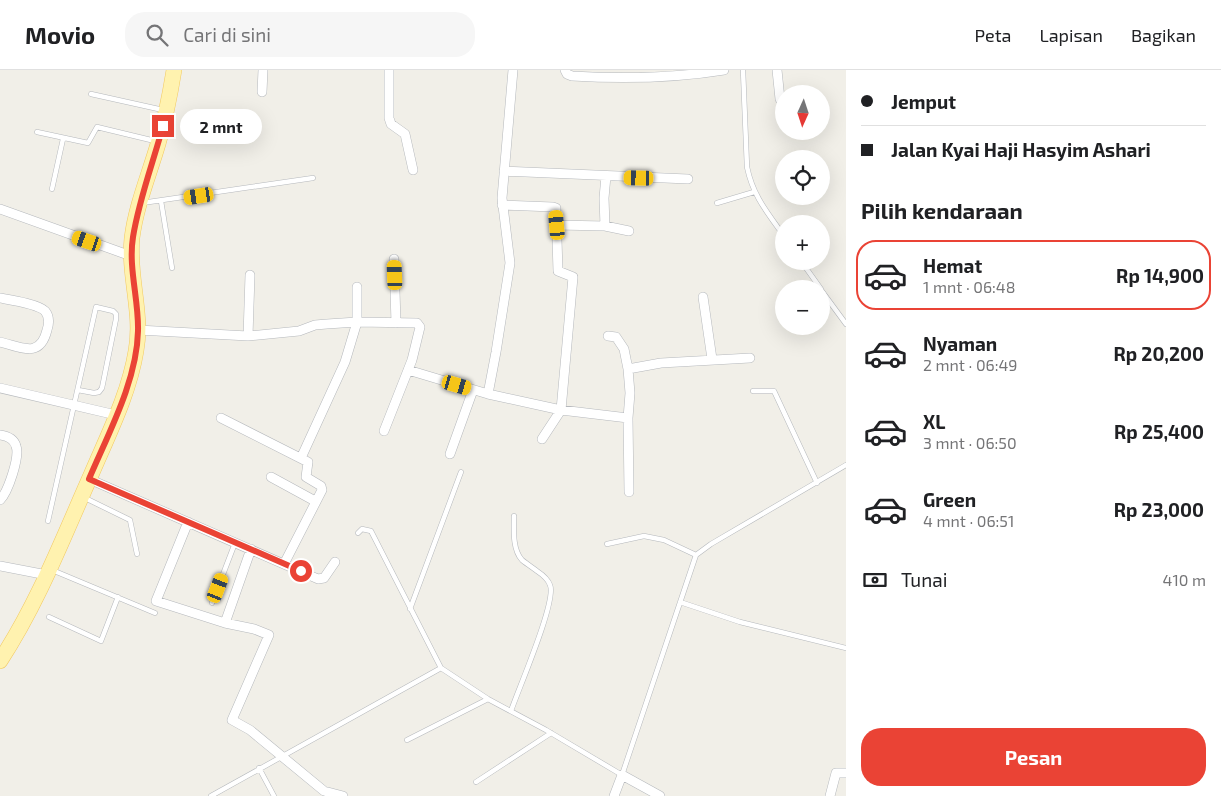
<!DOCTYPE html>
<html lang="id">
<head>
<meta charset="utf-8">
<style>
	:root { --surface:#fff; --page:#f6f6f6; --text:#202124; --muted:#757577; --line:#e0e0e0; --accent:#ea4335 }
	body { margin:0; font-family:"Exo 2",sans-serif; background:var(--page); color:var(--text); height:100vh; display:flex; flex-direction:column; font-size:19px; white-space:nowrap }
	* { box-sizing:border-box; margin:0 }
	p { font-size:16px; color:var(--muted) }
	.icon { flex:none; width:28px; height:28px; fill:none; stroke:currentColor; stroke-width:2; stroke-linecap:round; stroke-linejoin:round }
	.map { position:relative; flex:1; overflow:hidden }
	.side { display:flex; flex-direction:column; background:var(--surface); width:375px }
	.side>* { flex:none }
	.top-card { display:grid; align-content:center; height:110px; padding:0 15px; background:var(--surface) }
	.needle { width:32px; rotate:183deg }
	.buttons { position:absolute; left:775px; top:15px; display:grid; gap:10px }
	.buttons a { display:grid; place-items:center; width:55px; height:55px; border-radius:50%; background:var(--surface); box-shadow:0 5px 20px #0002; font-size:25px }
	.end { position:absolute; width:22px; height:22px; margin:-11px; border:6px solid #ea4335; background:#fff; box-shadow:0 0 0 2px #fff }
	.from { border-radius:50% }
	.bubble { position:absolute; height:35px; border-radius:18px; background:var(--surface); box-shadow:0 5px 20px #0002; font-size:16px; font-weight:700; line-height:35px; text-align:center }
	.car { position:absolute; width:15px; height:30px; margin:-15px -8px; border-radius:6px; box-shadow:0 0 4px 1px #0007; background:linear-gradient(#f5c518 24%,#345 0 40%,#f5c518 0 76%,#345 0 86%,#f5c518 0) }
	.top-card b { display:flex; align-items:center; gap:18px; height:48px; font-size:19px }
	.top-card b+b { border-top:1px solid var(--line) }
	.top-card i { width:12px; height:12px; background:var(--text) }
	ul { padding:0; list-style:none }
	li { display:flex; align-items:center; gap:15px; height:70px; margin:0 10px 8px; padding:0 5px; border:2px solid transparent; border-radius:20px }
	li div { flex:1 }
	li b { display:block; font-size:19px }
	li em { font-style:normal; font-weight:700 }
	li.current { border-color:var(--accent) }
	li>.icon { width:45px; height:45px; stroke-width:1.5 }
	h2 { padding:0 15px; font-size:22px; line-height:60px }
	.pay { display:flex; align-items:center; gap:12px; height:55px; padding:0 15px; font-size:19px }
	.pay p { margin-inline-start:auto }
	.button { display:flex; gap:10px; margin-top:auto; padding:10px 15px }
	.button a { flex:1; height:58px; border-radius:20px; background:var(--accent); color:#fff; font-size:20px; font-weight:700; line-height:58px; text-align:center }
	header { display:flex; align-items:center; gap:30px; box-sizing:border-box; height:70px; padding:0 25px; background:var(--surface); border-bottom:1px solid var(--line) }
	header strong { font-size:24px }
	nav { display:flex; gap:28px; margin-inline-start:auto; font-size:18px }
	.search { width:350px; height:45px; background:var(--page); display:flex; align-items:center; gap:12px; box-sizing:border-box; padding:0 18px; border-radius:20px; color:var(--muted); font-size:19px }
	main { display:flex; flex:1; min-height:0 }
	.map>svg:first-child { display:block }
</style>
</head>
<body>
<header>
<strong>Movio</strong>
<div class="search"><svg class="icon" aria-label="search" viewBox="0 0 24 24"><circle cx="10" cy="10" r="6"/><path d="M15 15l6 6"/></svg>Cari di sini</div>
<nav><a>Peta</a><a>Lapisan</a><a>Bagikan</a></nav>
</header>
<main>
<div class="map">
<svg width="846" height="726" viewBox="0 0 846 726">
	<rect width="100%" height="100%" fill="#f1efe8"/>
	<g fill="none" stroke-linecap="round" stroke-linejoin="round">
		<!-- service casing -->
		<g stroke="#b5b8bc" stroke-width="5.5">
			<path id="service" d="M743 0 747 97C753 126 767 142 784 166
				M91 24 163 40
				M37 62 88 73 97 57 155 71
				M52 119 63 69
				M161 131 172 198
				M142 133 313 108
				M717 133 754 122
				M801 191 821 219
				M821 220 846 254
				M753 321H774L817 413
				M83 427 130 450 137 484
				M48 451 96 237 113 241 116 244V249L102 318 99 322 94 323 78 320
				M358 463 362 459 371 461 441 598 488 629 546 660 622 705 696 485 711 474 846 395
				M607 474 644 466 664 470 696 485
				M52 500 155 543
				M680 532 740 552 846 578
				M212 533 235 473
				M410 539 461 402
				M49 547 101 571 118 527
				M511 641C518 620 557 531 550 515 548 509 543 505 537 501 533 498 527 494 522 490 512 479 514 459 514 446
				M407 670 488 629
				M259 698 274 726
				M476 712 551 663
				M211 726C287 683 364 641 441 598"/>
		</g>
		<!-- minor casing -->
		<g stroke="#b5b8bc" stroke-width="10">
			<path id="minor" d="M389 0V48L391 54 405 64 413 100
				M565 0 567 4 572 6C622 9 675 8 724 0
				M777 0 780 29 784 35
				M262 22 263 0
				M504 101 688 109
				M502 135 553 137 556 138 558 201 573 207 561 340 542 369
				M0 139 131 186
				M557 155 605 156 629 161
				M605 156 604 128 606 106
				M394 189 396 253
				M703 227 712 289
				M0 228C11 230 38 234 45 241 50 247 49 254 47 260 40 289 21 277 0 272
				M138 260 248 266 299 261 315 255 327 254 357 252 417 253 420 257 412 290 384 361
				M248 266 250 205
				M608 266 616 267 624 279 628 299 630 323 628 348 629 422
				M628 299 661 293 750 288
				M408 300 488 324 561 340 628 348
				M0 318 116 345
				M488 324 496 282 510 193 502 128 513 0
				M221 348 308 392 306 407 321 416 322 420 284 494
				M0 365C7 366 14 369 16 376 20 387 8 422 0 430
				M450 384 473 320
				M301 388 345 292 357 252V217
				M271 407 315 431
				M89 409 318 509 324 508 335 492
				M188 452 156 531 225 553 254 559 269 565 232 650 250 660 324 721 343 726
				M0 496 47 505
				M225 553 251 479
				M614 726 622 705 660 726
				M830 726 836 703H846"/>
		</g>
		<!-- primary casing -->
		<g stroke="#f2c960" stroke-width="16">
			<path id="primary" d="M0 591C38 533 63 468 91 405 108 365 129 324 136 281 143 243 128 206 132 168 136 136 149 105 158 74 165 50 170 25 174 0"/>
		</g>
		<!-- service -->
		<use href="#service" stroke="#fff" stroke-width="4.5"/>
		<!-- minor -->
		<use href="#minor" stroke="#fff" stroke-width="9"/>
		<!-- primary -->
		<use href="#primary" stroke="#fff2af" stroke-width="15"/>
	</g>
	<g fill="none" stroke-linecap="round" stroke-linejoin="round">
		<!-- route -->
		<path stroke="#ea4335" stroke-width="6" d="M163 56C153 93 139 129 133 167 128 198 139 230 138 261 137 311 108 364 89 409L301 501"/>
	</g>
</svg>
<div class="buttons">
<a><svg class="needle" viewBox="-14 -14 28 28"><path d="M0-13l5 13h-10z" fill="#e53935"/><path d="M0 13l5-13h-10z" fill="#757577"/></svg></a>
<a><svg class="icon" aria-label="locate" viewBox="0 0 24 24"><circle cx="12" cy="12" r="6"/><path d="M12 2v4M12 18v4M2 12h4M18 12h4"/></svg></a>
<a>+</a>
<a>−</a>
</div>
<i class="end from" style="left:301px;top:501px"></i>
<i class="end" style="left:163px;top:56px"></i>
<div class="bubble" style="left:180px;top:39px;width:82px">2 mnt</div>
<i class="car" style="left:639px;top:108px;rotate:271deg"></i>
<i class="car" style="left:199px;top:126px;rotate:261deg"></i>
<i class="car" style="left:557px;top:155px;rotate:355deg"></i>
<i class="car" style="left:87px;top:171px;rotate:289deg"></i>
<i class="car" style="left:395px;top:205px;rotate:358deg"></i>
<i class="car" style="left:457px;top:315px;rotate:106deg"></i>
<i class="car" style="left:218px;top:518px;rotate:21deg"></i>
</div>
<section class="side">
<div class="top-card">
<b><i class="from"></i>Jemput</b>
<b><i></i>Jalan Kyai Haji Hasyim Ashari</b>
</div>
<h2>Pilih kendaraan</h2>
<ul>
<li class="current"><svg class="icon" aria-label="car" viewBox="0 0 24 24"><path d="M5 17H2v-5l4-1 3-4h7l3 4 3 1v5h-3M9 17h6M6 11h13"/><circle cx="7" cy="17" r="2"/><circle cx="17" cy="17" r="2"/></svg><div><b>Hemat</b><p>1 mnt · 06:48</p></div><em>Rp 14,900</em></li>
<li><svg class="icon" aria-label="car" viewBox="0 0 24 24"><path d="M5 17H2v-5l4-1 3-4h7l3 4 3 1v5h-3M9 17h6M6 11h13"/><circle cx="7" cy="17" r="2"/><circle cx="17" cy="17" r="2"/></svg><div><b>Nyaman</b><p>2 mnt · 06:49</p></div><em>Rp 20,200</em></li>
<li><svg class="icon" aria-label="car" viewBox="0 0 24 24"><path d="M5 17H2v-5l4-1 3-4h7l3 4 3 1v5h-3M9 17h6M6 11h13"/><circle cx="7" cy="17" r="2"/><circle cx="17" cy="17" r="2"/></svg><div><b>XL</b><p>3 mnt · 06:50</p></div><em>Rp 25,400</em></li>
<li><svg class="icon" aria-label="car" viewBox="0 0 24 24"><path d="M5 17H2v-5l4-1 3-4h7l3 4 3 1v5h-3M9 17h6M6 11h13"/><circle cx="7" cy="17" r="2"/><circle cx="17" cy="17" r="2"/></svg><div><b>Green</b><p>4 mnt · 06:51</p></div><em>Rp 23,000</em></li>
</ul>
<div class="pay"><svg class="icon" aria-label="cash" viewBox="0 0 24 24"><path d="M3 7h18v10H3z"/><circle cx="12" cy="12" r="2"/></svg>Tunai<p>410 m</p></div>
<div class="button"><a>Pesan</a></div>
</section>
</main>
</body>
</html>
